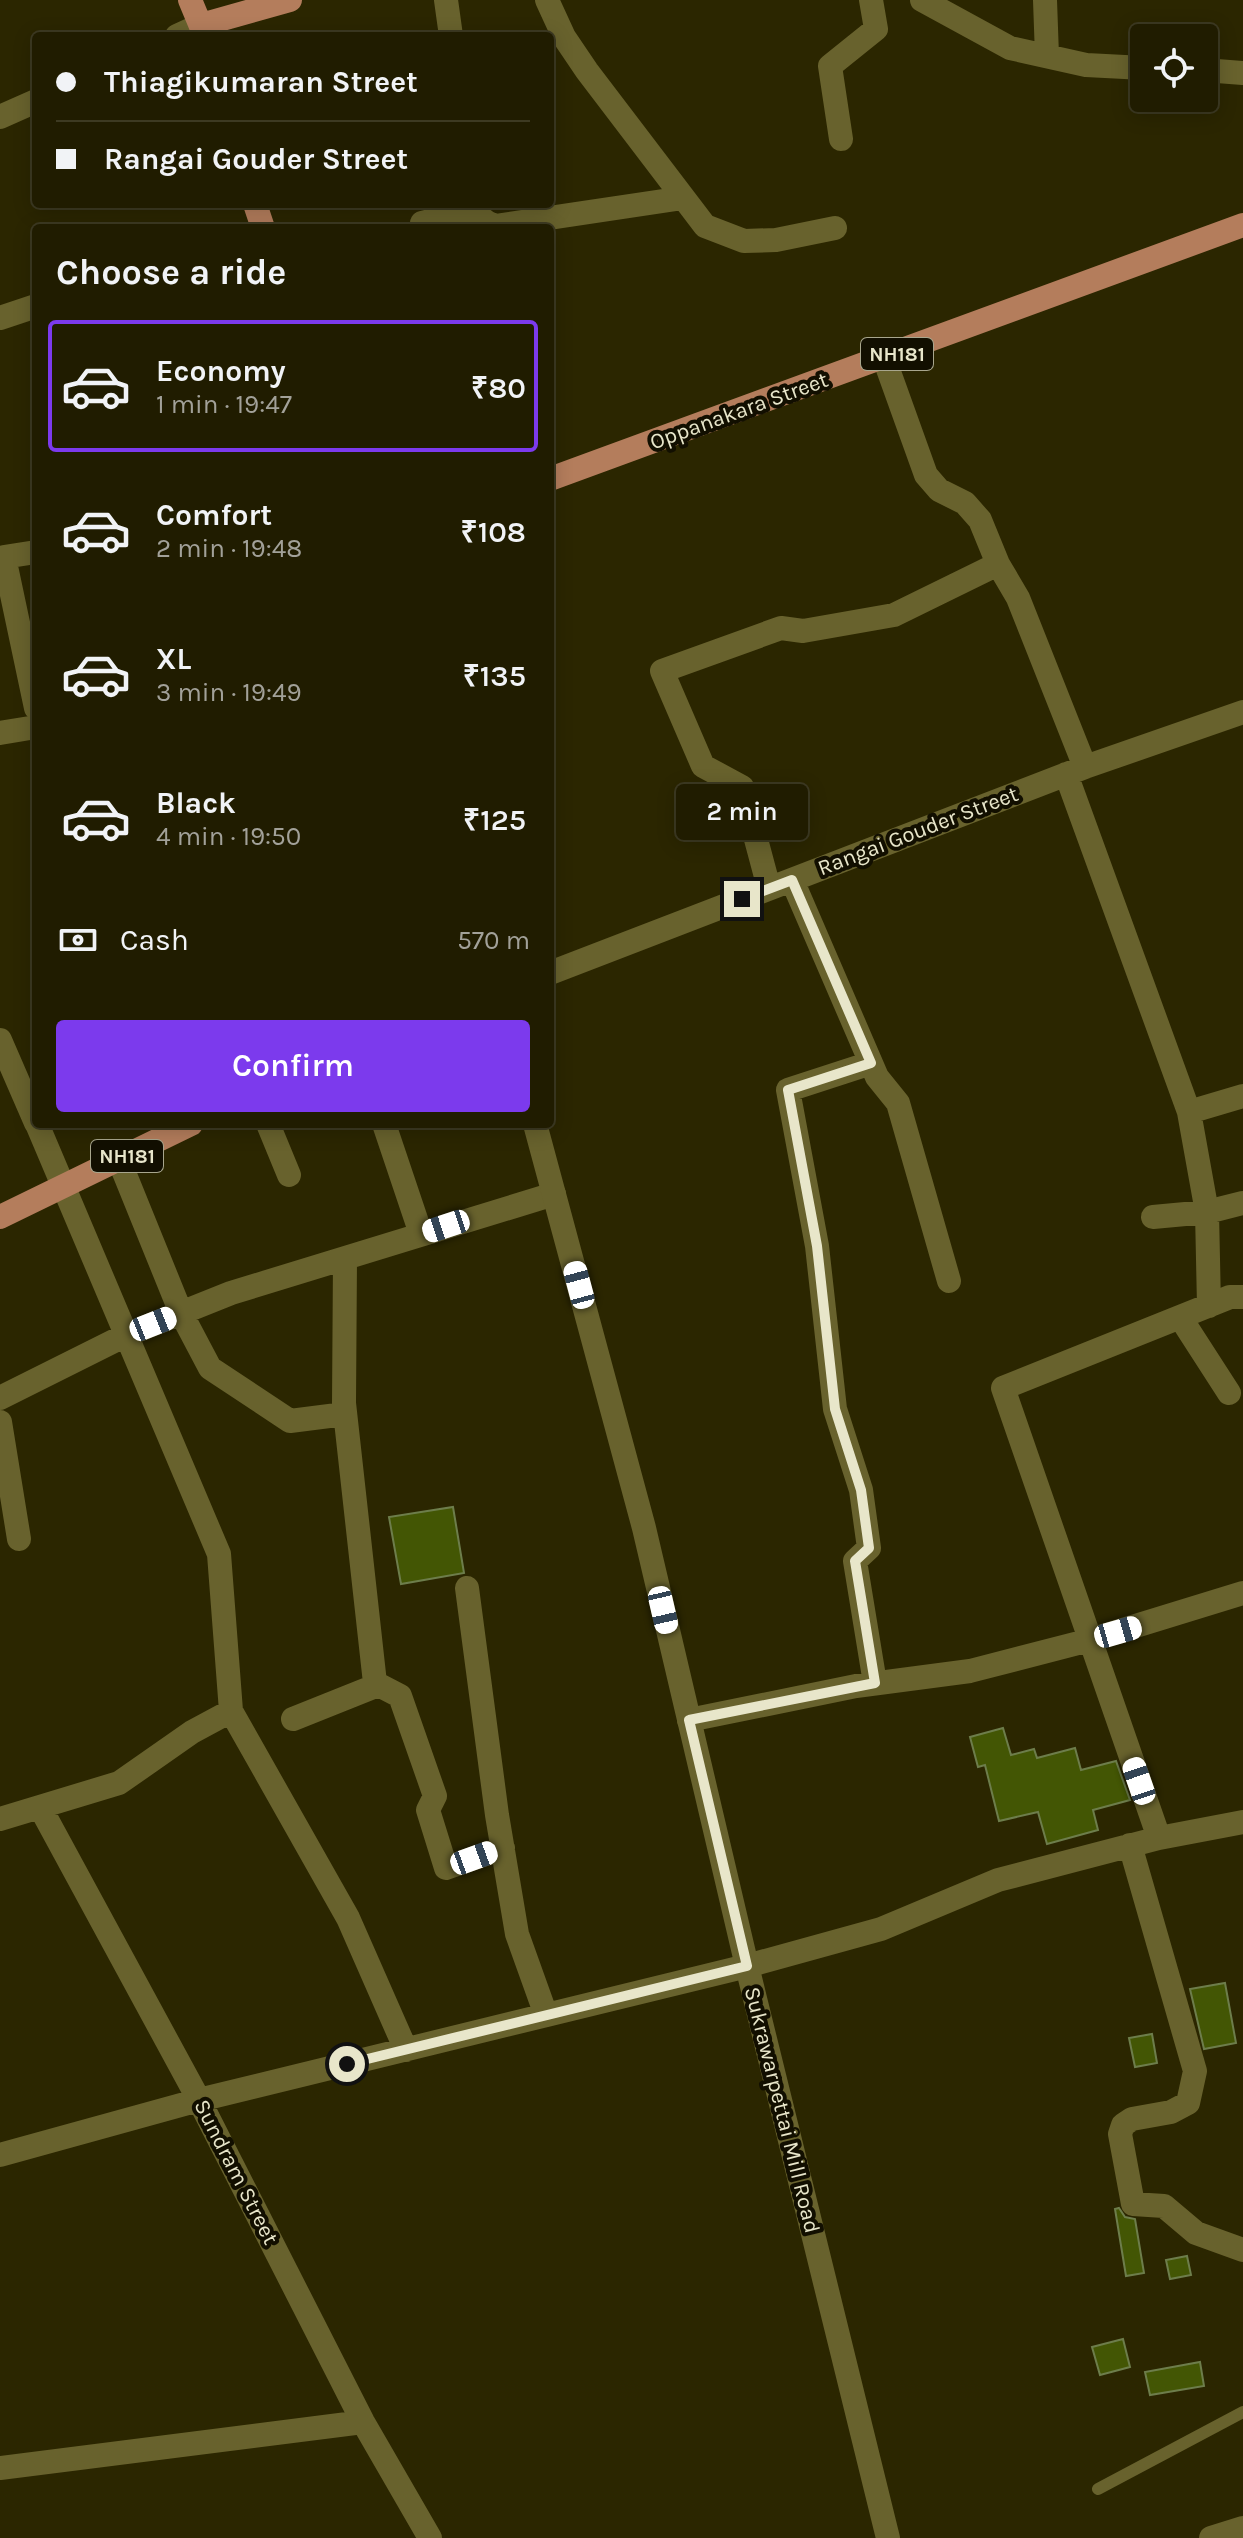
<!DOCTYPE html>
<html lang="en">
<head>
<meta charset="utf-8">
<style>
	:root { --surface:#201c00; --page:#28250a; --text:#f1f3f6; --muted:#a2a199; --line:#3d3a22; --accent:#7c3aed }
	body { margin:0; font-family:Karla,sans-serif; background:var(--page); color:var(--text); height:100vh; display:flex; flex-direction:column; font-size:30px; white-space:nowrap }
	* { box-sizing:border-box; margin:0 }
	p { font-size:26px; color:var(--muted) }
	.icon { flex:none; width:44px; height:44px; fill:none; stroke:currentColor; stroke-width:2; stroke-linecap:round; stroke-linejoin:round }
	.map { position:relative; flex:1; overflow:hidden }
	.sheet { position:absolute; left:32px; top:224px; width:522px; height:904px; display:flex; flex-direction:column; background:var(--surface); border-radius:8px; box-shadow:0 4px 20px #0003,0 0 0 2px var(--line) }
	.sheet>* { flex:none }
	.banner { position:absolute; left:32px; top:32px; width:522px; height:176px; border-radius:8px; box-shadow:0 4px 20px #0003,0 0 0 2px var(--line); display:grid; align-content:center; height:176px; padding:0 24px; background:var(--surface) }
	.controls { position:absolute; left:1130px; top:24px; display:grid; gap:16px }
	.controls a { display:grid; place-items:center; width:88px; height:88px; border-radius:8px; background:var(--surface); box-shadow:0 4px 20px #0003,0 0 0 2px var(--line); font-size:40px }
	.end { position:absolute; width:36px; height:36px; margin:-18px; border:10px solid #e8e6ca; background:#111; box-shadow:0 0 0 4px #111 }
	.from { border-radius:50% }
	.bubble { position:absolute; height:56px; border-radius:8px; background:var(--surface); box-shadow:0 4px 20px #0003,0 0 0 2px var(--line); font-size:26px; font-weight:600; line-height:56px; text-align:center }
	.car { position:absolute; width:24px; height:48px; margin:-24px -12px; border-radius:10px; box-shadow:0 0 6px 2px #0007; background:linear-gradient(#fff 24%,#345 0 40%,#fff 0 76%,#345 0 86%,#fff 0) }
	.banner b { display:flex; align-items:center; gap:28px; height:76px; font-size:30px }
	.banner b+b { border-top:2px solid var(--line) }
	.banner i { width:20px; height:20px; background:var(--text) }
	ul { padding:0; list-style:none }
	li { display:flex; align-items:center; gap:24px; height:132px; margin:0 16px 12px; padding:0 8px; border:4px solid transparent; border-radius:8px }
	li div { flex:1 }
	li b { display:block; font-size:30px }
	li em { font-style:normal; font-weight:600 }
	li.on { border-color:var(--accent) }
	li>.icon { width:72px; height:72px; stroke-width:1.5 }
	h2 { padding:0 24px; font-size:36px; line-height:96px }
	.pay { display:flex; align-items:center; gap:20px; height:88px; padding:0 24px; font-size:30px }
	.pay p { margin-inline-start:auto }
	.cta { display:flex; gap:16px; margin-top:auto; padding:16px 24px }
	.cta a { flex:1; height:92px; border-radius:8px; background:var(--accent); color:#fff; font-size:32px; font-weight:600; line-height:92px; text-align:center }
	.map>svg:first-child { display:block }
</style>
</head>
<body>
<div class="map">
<svg width="1243" height="2538" viewBox="0 0 1243 2538">
	<rect width="100%" height="100%" fill="#2b2600"/>
	<!-- building -->
	<path fill="#435604" stroke="#6d7d4b" stroke-width="2" d="M453 1507 464 1573 401 1584 389 1517Z
		M1003 1728 1011 1755 1034 1749 1037 1758 1075 1748 1081 1770 1116 1761 1130 1800 1093 1810 1098 1830 1047 1844 1038 1812 999 1821 985 1765 978 1767 970 1737Z
		M1225 1983 1236 2043 1204 2049 1190 1989Z
		M1152 2034 1157 2063 1135 2067 1129 2038Z
		M1119 2208 1125 2217 1135 2219 1144 2273 1126 2276 1115 2209Z
		M1187 2256 1191 2275 1170 2279 1166 2260Z
		M1123 2339 1130 2367 1100 2375 1092 2347Z
		M1200 2362 1204 2386 1150 2395 1145 2372Z"/>
	<g fill="none" stroke-linecap="round" stroke-linejoin="round">
		<!-- service -->
		<path stroke="#68622d" stroke-width="12" d="M1098 2489 1243 2412"/>
		<!-- minor -->
		<path stroke="#68622d" stroke-width="24" d="M446 0 451 36
			M547 0 564 37 587 71 705 226 744 241 776 240 835 228
			M922 0 1010 48 1086 65 1144 68
			M1045 0 1047 56
			M177 36 201 25
			M1204 70 1243 73
			M0 117 36 101
			M841 139 830 66 876 29 871 0
			M475 204C477 216 484 222 495 226L683 198
			M422 223 476 210
			M0 318 36 306
			M884 358 926 475 939 490 965 503 980 520 998 564 1018 598 1085 767
			M36 552 4 557 36 708
			M0 733 36 727
			M1066 774 1189 1112 1207 1212 1209 1306
			M792 880 877 1077 898 1103 949 1281
			M769 888 742 787 703 766 662 671 781 628 803 631 894 615 998 564
			M550 973 1085 767 1243 712
			M0 1040 36 1123
			M871 1063 788 1090 817 1246 835 1409 861 1490 869 1548 855 1561 875 1683
			M1189 1112 1243 1096
			M37 1124 219 1554 231 1711 348 1918 406 2050
			M268 1124 289 1175
			M384 1124 421 1234
			M119 1160 181 1313 210 1368 290 1421 345 1414
			M1153 1217 1207 1212 1243 1203
			M345 1259 344 1403 375 1683 400 1696 435 1796 428 1810 446 1868 503 1848
			M1180 1317 1229 1393
			M0 1398 126 1335 231 1293 554 1194
			M0 1422 19 1539
			M467 1588 497 1815 517 1934 546 2015
			M293 1719 378 1685
			M689 1720 856 1686 970 1671 1090 1640 1243 1593
			M40 1807 199 2100 363 2422 430 2538
			M0 1819 119 1783 192 1732 231 1711
			M1159 1838 1003 1388 1230 1297H1243
			M1130 1845 1195 2071 1188 2103 1171 2112 1132 2119 1123 2125 1120 2134 1133 2204 1164 2206 1196 2233 1243 2250
			M0 2155 199 2100 747 1966 881 1929 998 1880 1159 1838 1243 1822
			M0 2468 363 2422
			M1211 2538 1243 2528"/>
		<!-- tertiary -->
		<path stroke="#68622d" stroke-width="24" d="M535 1124 644 1528 747 1966 888 2538"/>
		<!-- trunk -->
		<path stroke="#b47d5c" stroke-width="24" d="M190 0 205 36
			M201 25 290 0
			M255 204 263 228
			M550 479 1243 225
			M0 1217 191 1124"/>
	</g>
	<g fill="none" stroke-linecap="round" stroke-linejoin="round">
		<!-- route -->
		<path stroke="#e8e6ca" stroke-width="10" d="M347 2064 747 1966 689 1720 875 1683 855 1561 869 1548 861 1490 835 1409 817 1246 788 1090 871 1063 792 880 742 899"/>
	</g>
	<g text-anchor="middle" dominant-baseline="central" stroke-width="8" stroke-linejoin="round" paint-order="stroke">
		<!-- shield labels -->
		<g fill="#120f00" stroke="#a8a68d" stroke-width="2">
			<rect x="861" y="338" width="72" height="32" rx="6"/>
			<rect x="91" y="1140" width="72" height="32" rx="6"/>
		</g>
		<g font-size="20" font-weight="bold" fill="#e8e6ca">
			<text x="897" y="354">NH181</text>
			<text x="127" y="1156">NH181</text>
		</g>
		<!-- street labels -->
		<g font-size="22" fill="#e8e6ca" stroke="#120f00">
			<text transform="translate(739 411) rotate(-20)">Oppanakara Street</text>
			<text transform="translate(918 831) rotate(-21)">Rangai Gouder Street</text>
			<text transform="translate(782 2110) rotate(76)">Sukrawarpettai Mill Road</text>
			<text transform="translate(236 2172) rotate(63)">Sundram Street</text>
		</g>
	</g>
</svg>
<div class="controls">
<a><svg class="icon" aria-label="locate" viewBox="0 0 24 24"><circle cx="12" cy="12" r="6"/><path d="M12 2v4M12 18v4M2 12h4M18 12h4"/></svg></a>
</div>
<i class="end from" style="left:347px;top:2064px"></i>
<i class="end" style="left:742px;top:899px"></i>
<div class="bubble" style="left:676px;top:784px;width:132px">2 min</div>
<i class="car" style="left:446px;top:1226px;rotate:252deg"></i>
<i class="car" style="left:579px;top:1285px;rotate:345deg"></i>
<i class="car" style="left:153px;top:1324px;rotate:68deg"></i>
<i class="car" style="left:663px;top:1610px;rotate:167deg"></i>
<i class="car" style="left:1118px;top:1632px;rotate:74deg"></i>
<i class="car" style="left:1139px;top:1781px;rotate:341deg"></i>
<i class="car" style="left:474px;top:1858px;rotate:70deg"></i>
<div class="banner">
<b><i class="from"></i>Thiagikumaran Street</b>
<b><i></i>Rangai Gouder Street</b>
</div>
<section class="sheet">
<h2>Choose a ride</h2>
<ul>
<li class="on"><svg class="icon" aria-label="car" viewBox="0 0 24 24"><path d="M5 17H2v-5l4-1 3-4h7l3 4 3 1v5h-3M9 17h6M6 11h13"/><circle cx="7" cy="17" r="2"/><circle cx="17" cy="17" r="2"/></svg><div><b>Economy</b><p>1 min · 19:47</p></div><em>₹80</em></li>
<li><svg class="icon" aria-label="car" viewBox="0 0 24 24"><path d="M5 17H2v-5l4-1 3-4h7l3 4 3 1v5h-3M9 17h6M6 11h13"/><circle cx="7" cy="17" r="2"/><circle cx="17" cy="17" r="2"/></svg><div><b>Comfort</b><p>2 min · 19:48</p></div><em>₹108</em></li>
<li><svg class="icon" aria-label="car" viewBox="0 0 24 24"><path d="M5 17H2v-5l4-1 3-4h7l3 4 3 1v5h-3M9 17h6M6 11h13"/><circle cx="7" cy="17" r="2"/><circle cx="17" cy="17" r="2"/></svg><div><b>XL</b><p>3 min · 19:49</p></div><em>₹135</em></li>
<li><svg class="icon" aria-label="car" viewBox="0 0 24 24"><path d="M5 17H2v-5l4-1 3-4h7l3 4 3 1v5h-3M9 17h6M6 11h13"/><circle cx="7" cy="17" r="2"/><circle cx="17" cy="17" r="2"/></svg><div><b>Black</b><p>4 min · 19:50</p></div><em>₹125</em></li>
</ul>
<div class="pay"><svg class="icon" aria-label="cash" viewBox="0 0 24 24"><path d="M3 7h18v10H3z"/><circle cx="12" cy="12" r="2"/></svg>Cash<p>570 m</p></div>
<div class="cta"><a>Confirm</a></div>
</section>
</div>
</body>
</html>
